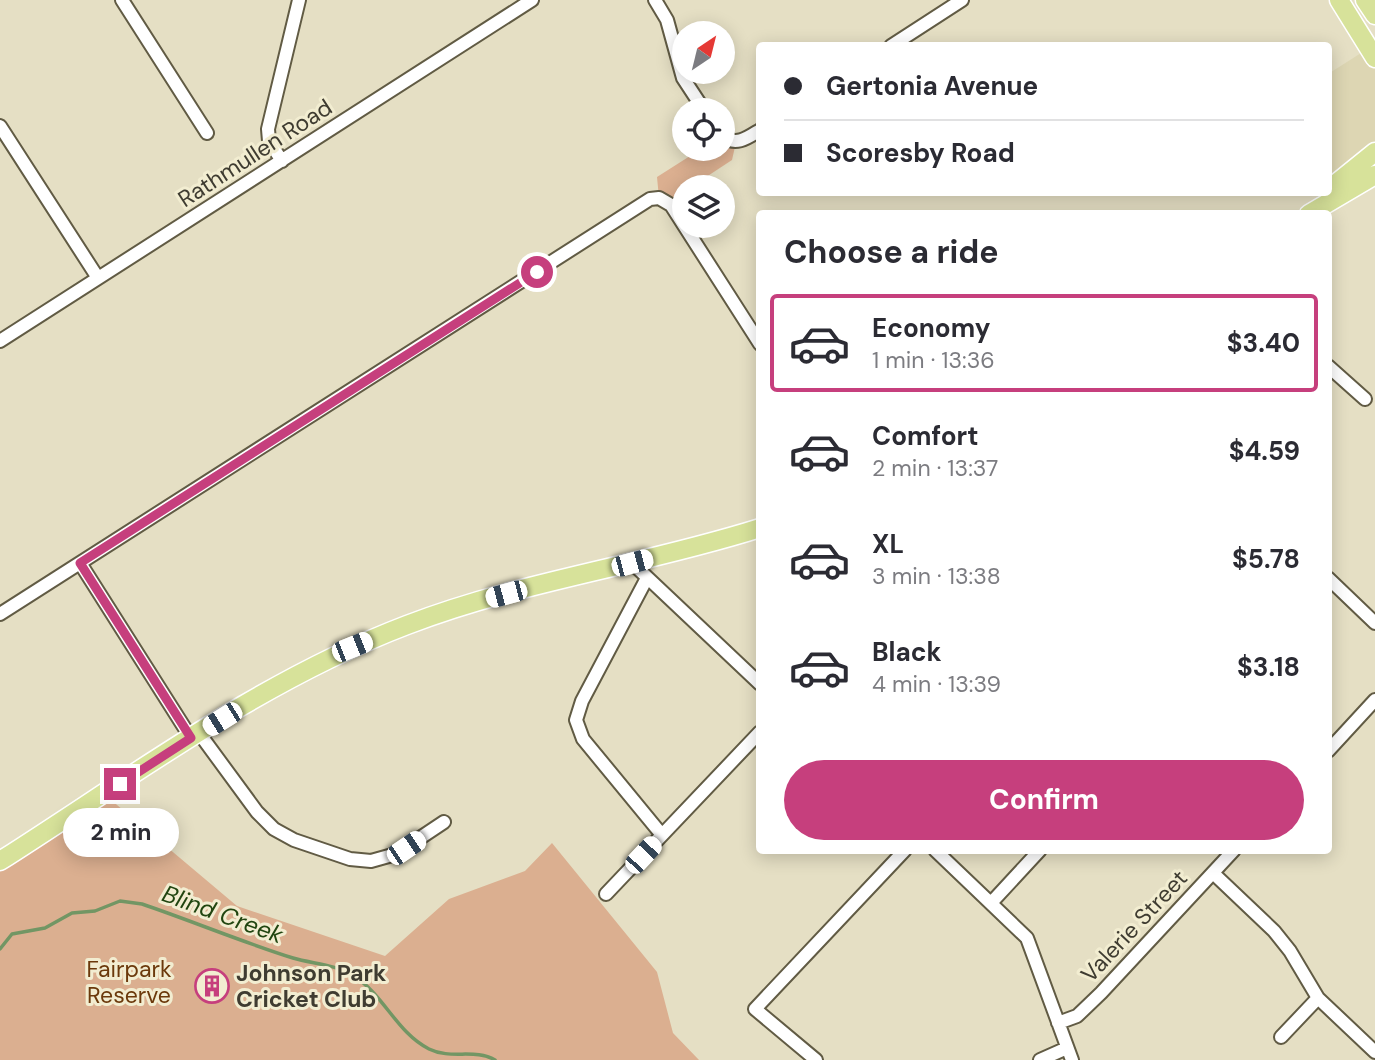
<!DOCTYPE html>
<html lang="en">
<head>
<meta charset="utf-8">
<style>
	:root { --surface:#fff; --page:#f7f7f7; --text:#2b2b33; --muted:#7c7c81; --line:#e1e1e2; --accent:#c63f7d }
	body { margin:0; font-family:"DM Sans",sans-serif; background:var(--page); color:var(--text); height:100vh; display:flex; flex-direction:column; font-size:26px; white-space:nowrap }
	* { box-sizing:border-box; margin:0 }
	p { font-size:23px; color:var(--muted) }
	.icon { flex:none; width:38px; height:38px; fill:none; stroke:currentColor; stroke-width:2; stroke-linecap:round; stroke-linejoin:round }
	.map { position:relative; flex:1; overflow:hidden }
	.sheet { position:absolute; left:756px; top:210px; width:576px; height:644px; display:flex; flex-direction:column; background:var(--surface); border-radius:7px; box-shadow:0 4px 18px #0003 }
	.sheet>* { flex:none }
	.hud { position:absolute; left:756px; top:42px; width:576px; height:154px; border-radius:7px; box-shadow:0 4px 18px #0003; display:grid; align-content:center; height:154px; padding:0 28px; background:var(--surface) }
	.needle { width:46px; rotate:35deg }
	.controls { position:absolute; left:672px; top:21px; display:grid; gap:14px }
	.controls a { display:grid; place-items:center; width:63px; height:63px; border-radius:50%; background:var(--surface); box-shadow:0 4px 18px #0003; font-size:35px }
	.end { position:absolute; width:32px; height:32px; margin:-16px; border:9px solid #c63f7d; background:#fff; box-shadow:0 0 0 4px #fff }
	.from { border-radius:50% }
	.bubble { position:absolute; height:49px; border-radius:24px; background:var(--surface); box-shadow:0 4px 18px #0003; font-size:23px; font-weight:700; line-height:49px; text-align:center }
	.car { position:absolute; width:21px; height:42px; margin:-21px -10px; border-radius:9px; box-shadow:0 0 5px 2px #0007; background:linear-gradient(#fff 24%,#345 0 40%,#fff 0 76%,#345 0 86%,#fff 0) }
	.hud b { display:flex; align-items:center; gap:24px; height:66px; font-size:26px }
	.hud b+b { border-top:2px solid var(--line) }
	.hud i { width:18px; height:18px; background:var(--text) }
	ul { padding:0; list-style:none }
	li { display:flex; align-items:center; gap:21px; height:98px; margin:0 14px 10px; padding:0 14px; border:4px solid transparent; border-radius:7px }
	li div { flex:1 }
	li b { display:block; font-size:26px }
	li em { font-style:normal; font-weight:700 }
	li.selected { border-color:var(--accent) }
	li>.icon { width:63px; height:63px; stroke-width:1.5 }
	h2 { padding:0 28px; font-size:32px; line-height:84px }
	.button { display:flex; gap:14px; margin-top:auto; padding:14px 28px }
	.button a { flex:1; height:80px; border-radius:42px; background:var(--accent); color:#fff; font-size:28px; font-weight:700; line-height:80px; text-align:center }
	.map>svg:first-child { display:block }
</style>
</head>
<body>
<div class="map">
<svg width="1375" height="1060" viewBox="0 0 1375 1060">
	<rect width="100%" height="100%" fill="#e5dfc4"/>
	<!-- built -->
	<path fill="#ddd6b3" d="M1369 48 1375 58V147L1328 186V74Z"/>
	<!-- green -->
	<path fill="#dbaf90" d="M723 137 736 142 732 160 691 187H684V192L668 202 659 198 657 177 701 149H723Z
		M104 794 237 906 385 956 449 899 525 871 552 843 657 972 673 1033 699 1060H0V861Z"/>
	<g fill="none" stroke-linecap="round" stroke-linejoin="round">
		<!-- stream -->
		<path stroke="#729664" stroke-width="3.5" d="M0 949 12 934 45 928 72 913 95 911 120 901 142 904C192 921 242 942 293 958 313 964 335 964 354 976 384 995 397 1033 429 1049 451 1060 475 1048 495 1060"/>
		<!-- street casing -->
		<g stroke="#615b44" stroke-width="16">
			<path id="street" d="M122 0 207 133
				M655 0 667 20 683 78 704 110
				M891 46 962 0
				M0 126 98 278
				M723 137C737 146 747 138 760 130
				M282 161 269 141 268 129 299 0
				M0 341 532 0
				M1328 366 1365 399
				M80 563 191 738
				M632 563 760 684
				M647 578 582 701 576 720 583 739 662 835
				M1328 578 1375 623
				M0 614 650 199 659 198 671 205 760 344
				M199 733 257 812 274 829 294 840 350 859 371 861 396 854 444 822
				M1328 751 1375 700
				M935 850 1027 938 1072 1060
				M1213 873 1274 931 1290 951 1318 998 1375 1052
				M606 894 760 732
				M991 903 1040 850
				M1058 1023 1077 1016 1101 993 1234 850
				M1281 1037 1318 998
				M816 1060 755 1009 905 850
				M1040 1060 1067 1048"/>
		</g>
		<!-- primary casing -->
		<g stroke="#fff" stroke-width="21">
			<path id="primary" d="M1339 0 1375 58
				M1365 0 1375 15
				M1328 190 1375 152
				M1309 214 1375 175
				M0 861C132 777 260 681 407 625 521 581 644 565 760 528"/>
		</g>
		<!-- street -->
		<use href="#street" stroke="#fff" stroke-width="12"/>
		<!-- primary -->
		<use href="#primary" stroke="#d7e29a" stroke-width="18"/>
	</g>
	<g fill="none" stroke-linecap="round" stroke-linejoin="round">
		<!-- route -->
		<path stroke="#c63f7d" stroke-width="9" d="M120 784 191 738 80 563 537 272"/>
	</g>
	<!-- icons -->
	<defs>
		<g id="building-ring" transform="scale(1.75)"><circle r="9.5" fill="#f2edd1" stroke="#c63f7d" stroke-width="1.5"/><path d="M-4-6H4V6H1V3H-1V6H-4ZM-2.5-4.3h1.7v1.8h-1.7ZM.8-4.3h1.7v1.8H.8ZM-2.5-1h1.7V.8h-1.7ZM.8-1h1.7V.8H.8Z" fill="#c63f7d"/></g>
	</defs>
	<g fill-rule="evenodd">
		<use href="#building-ring" x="212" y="986"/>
	</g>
	<g text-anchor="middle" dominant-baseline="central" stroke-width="6" stroke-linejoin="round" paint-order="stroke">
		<!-- street labels -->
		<g font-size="23" fill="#3f3c31" stroke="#f2edd1">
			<text transform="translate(255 153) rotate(-33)">Rathmullen Road</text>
			<text transform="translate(1134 926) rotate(-47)">Valerie Street</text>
		</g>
		<!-- park labels -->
		<g font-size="23" fill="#6b390b" stroke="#f2edd1">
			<text x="129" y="969">Fairpark<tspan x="129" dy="26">Reserve</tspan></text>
		</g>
		<!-- poi labels -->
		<g font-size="23" font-weight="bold" fill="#3f3c31" stroke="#f2edd1" text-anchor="start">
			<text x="236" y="973">Johnson Park<tspan x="236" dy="26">Cricket Club</tspan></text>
		</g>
		<!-- water labels -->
		<g font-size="24" font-style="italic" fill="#214510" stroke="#f2edd1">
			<text transform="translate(223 914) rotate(20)">Blind Creek</text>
		</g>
	</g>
</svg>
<div class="controls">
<a><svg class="needle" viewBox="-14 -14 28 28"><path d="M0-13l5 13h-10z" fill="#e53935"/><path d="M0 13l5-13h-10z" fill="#7c7c81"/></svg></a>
<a><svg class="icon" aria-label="locate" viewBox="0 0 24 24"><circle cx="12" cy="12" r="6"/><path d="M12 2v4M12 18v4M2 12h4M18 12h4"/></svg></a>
<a><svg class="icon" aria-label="layers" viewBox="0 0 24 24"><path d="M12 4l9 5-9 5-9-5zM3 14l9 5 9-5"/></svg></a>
</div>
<i class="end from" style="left:537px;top:272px"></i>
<i class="end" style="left:120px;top:784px"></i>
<div class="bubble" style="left:63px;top:808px;width:116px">2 min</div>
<i class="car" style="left:632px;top:563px;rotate:75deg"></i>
<i class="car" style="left:506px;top:594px;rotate:255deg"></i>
<i class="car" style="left:352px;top:647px;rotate:68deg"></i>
<i class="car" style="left:222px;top:719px;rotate:238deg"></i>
<i class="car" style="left:406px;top:848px;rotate:56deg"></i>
<i class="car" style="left:643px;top:855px;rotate:43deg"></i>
<div class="hud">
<b><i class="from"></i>Gertonia Avenue</b>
<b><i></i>Scoresby Road</b>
</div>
<section class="sheet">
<h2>Choose a ride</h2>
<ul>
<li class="selected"><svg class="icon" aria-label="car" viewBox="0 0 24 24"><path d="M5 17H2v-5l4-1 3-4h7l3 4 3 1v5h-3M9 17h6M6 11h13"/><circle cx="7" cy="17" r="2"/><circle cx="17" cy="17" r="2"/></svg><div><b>Economy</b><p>1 min · 13:36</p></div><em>$3.40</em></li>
<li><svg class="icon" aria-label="car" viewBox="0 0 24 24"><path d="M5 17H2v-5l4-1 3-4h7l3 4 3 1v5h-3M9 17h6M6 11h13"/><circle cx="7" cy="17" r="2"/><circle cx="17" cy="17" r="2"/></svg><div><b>Comfort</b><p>2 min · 13:37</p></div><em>$4.59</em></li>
<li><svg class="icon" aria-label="car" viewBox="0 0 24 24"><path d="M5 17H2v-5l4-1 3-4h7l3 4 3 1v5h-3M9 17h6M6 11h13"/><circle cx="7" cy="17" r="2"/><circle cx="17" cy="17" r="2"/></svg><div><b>XL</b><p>3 min · 13:38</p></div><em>$5.78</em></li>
<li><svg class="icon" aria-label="car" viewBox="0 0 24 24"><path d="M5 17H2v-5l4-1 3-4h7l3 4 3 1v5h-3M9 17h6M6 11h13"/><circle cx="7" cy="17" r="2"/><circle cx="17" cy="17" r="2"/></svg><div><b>Black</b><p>4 min · 13:39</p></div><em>$3.18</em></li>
</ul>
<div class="button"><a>Confirm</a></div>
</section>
</div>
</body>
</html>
